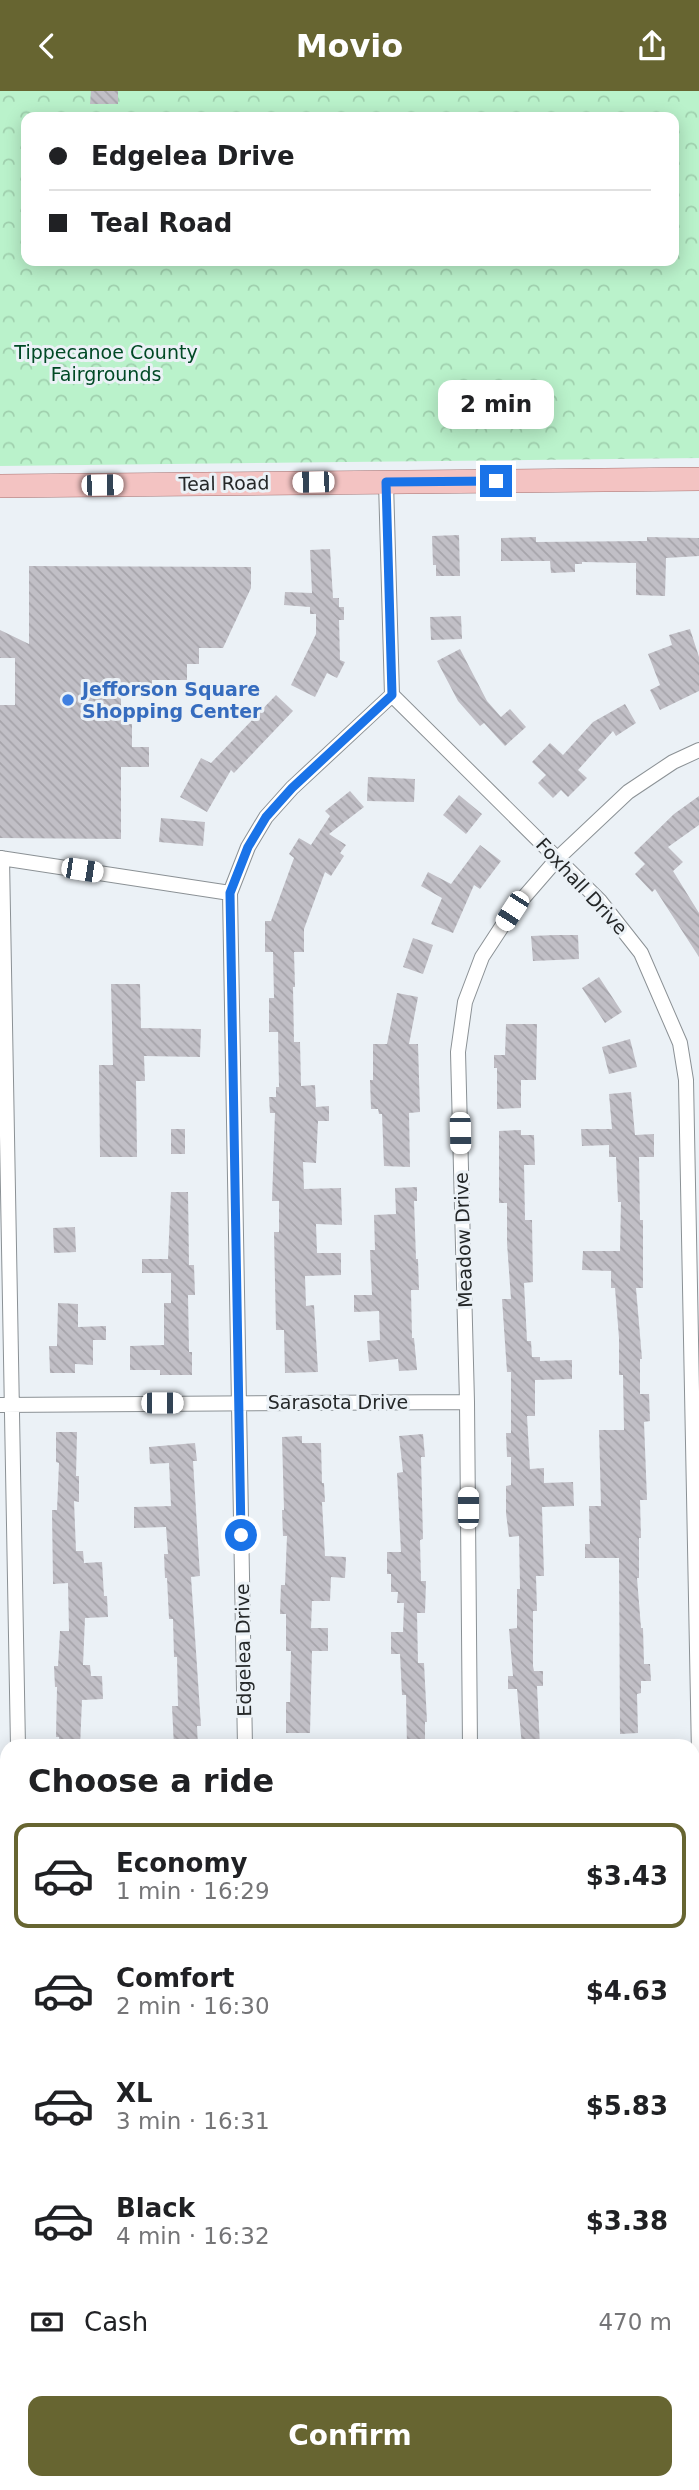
<!DOCTYPE html>
<html lang="en">
<head>
<meta charset="utf-8">
<style>
	:root { --surface:#fff; --page:#f6f6f6; --text:#202124; --muted:#757577; --line:#e0e0e0; --accent:#676531 }
	body { margin:0; font-family:"DejaVu Sans",sans-serif; background:var(--page); color:var(--text); height:100vh; display:flex; flex-direction:column; font-size:26px; white-space:nowrap }
	* { box-sizing:border-box; margin:0 }
	p { font-size:23px; color:var(--muted) }
	.icon { flex:none; width:38px; height:38px; fill:none; stroke:currentColor; stroke-width:2; stroke-linecap:round; stroke-linejoin:round }
	.map { position:relative; flex:1; overflow:hidden }
	.drawer { position:absolute; left:0px; top:1648px; width:700px; height:751px; display:flex; flex-direction:column; background:var(--surface); border-radius:21px 21px 0 0; box-shadow:0 4px 18px #0003 }
	.drawer>* { flex:none }
	.top-card { position:absolute; left:21px; top:21px; width:658px; height:154px; border-radius:14px; box-shadow:0 4px 18px #0003; display:grid; align-content:center; height:154px; padding:0 28px; background:var(--surface) }
	.end { position:absolute; width:32px; height:32px; margin:-16px; border:9px solid #1a73e8; background:#fff; box-shadow:0 0 0 4px #fff }
	.from { border-radius:50% }
	.bubble { position:absolute; height:49px; border-radius:14px; background:var(--surface); box-shadow:0 4px 18px #0003; font-size:23px; font-weight:600; line-height:49px; text-align:center }
	.car { position:absolute; width:21px; height:42px; margin:-21px -10px; border-radius:9px; box-shadow:0 0 5px 2px #0007; background:linear-gradient(#fff 24%,#345 0 40%,#fff 0 76%,#345 0 86%,#fff 0) }
	.top-card b { display:flex; align-items:center; gap:24px; height:66px; font-size:26px }
	.top-card b+b { border-top:2px solid var(--line) }
	.top-card i { width:18px; height:18px; background:var(--text) }
	ul { padding:0; list-style:none }
	li { display:flex; align-items:center; gap:21px; height:105px; margin:0 14px 10px; padding:0 14px; border:4px solid transparent; border-radius:14px }
	li div { flex:1 }
	li b { display:block; font-size:26px }
	li em { font-style:normal; font-weight:600 }
	li.current { border-color:var(--accent) }
	li>.icon { width:63px; height:63px; stroke-width:1.5 }
	h2 { padding:0 28px; font-size:32px; line-height:84px }
	.pay { display:flex; align-items:center; gap:18px; height:77px; padding:0 28px; font-size:26px }
	.pay p { margin-inline-start:auto }
	.cta { display:flex; gap:14px; margin-top:auto; padding:14px 28px }
	.cta a { flex:1; height:80px; border-radius:14px; background:var(--accent); color:#fff; font-size:28px; font-weight:600; line-height:80px; text-align:center }
	header { display:flex; justify-content:space-between; align-items:center; height:91px; padding:0 28px; background:var(--accent); color:#fff; font-size:32px; font-weight:600 }
	.map>svg:first-child { display:block }
</style>
</head>
<body>
<header><svg class="icon" aria-label="back" viewBox="0 0 24 24"><path d="M15 5l-7 7 7 7"/></svg>Movio<svg class="icon" aria-label="share" viewBox="0 0 24 24"><path d="M12 15V3M7 8l5-5 5 5M5 13v7h14v-7"/></svg></header>
<div class="map">
<svg width="699" height="2399" viewBox="0 0 699 2399">
	<defs>
		<pattern id="park-crowns" width="20" height="18" patternUnits="userSpaceOnUse" patternTransform="scale(1.75)"><rect width="20" height="18" fill="#baf2cb"/><path d="M2 6a3 3 0 1 1 6 0M12 15a3 3 0 1 1 6 0" fill="none" stroke="#a0d0ae"/></pattern>
		<pattern id="building-back-hatch" width="6" height="6" patternUnits="userSpaceOnUse" patternTransform="scale(1.75)"><rect width="6" height="6" fill="#c1bfc6"/><path d="M-1 5l2 2M0 0l6 6M5-1l2 2" fill="none" stroke="#a6a4aa"/></pattern>
	</defs>
	<rect width="100%" height="100%" fill="#ebf1f6"/>
	<!-- park -->
	<path fill="url(#park-crowns)" fill-rule="evenodd" d="M0 0H699V367L0 375ZM26 26H674V170H26Z"/>
	<!-- building -->
	<path fill="url(#building-back-hatch)" d="M91 0H118V13H90Z
		M459 444 460 485H436V474H433L432 445Z
		M536 446V451L647 450V446L699 447V465L666 467 665 505 636 504V472L582 471V473H575V481L551 482 550 470H501V447Z
		M330 458 333 507H339V516H344V529H339L340 569 345 571 337 587 327 582 315 606 291 594 316 543V523H310V516L284 514 285 501 312 502 310 459Z
		M29 475 251 476V497L223 557H199V573H187V589H152V605H121V633H132V656H149V676H121V748L0 747V614H15V567H0V539L29 553Z
		M461 525 462 548 431 549 430 526Z
		M690 538 699 566V600L660 619 650 599 660 594 648 563 672 554 669 544Z
		M460 558 487 610 501 626 510 618 526 636 505 655 484 632 480 635 458 610 437 570Z
		M276 604 293 620 234 682 231 679 207 721 180 706 201 667 211 672Z
		M625 613 636 632 616 645 613 640 578 679 587 687 568 706 561 699 553 707 538 692 546 684 532 671 550 652 563 664 593 631Z
		M368 686 415 688 414 711 367 710Z
		M350 700 364 716 329 743 346 754 340 762 344 765 331 785 325 781 304 838V861H294L295 896H293L294 951H300L301 995 315 994 316 1016 329 1015V1030H318L316 1072 303 1071 304 1098 341 1097 342 1134 316 1133 317 1162H341V1184L305 1185 306 1215 314 1214 318 1281 285 1282 284 1239H276L274 1141H279V1110H272L275 1022H270L269 1006H276V996H279L278 941H269V907H274L273 861H265V830H271L294 767 289 763 299 747 311 754 330 725 325 720Z
		M459 704 482 723 466 743 443 724Z
		M699 705V734L668 756 683 771 673 780 699 822V866L655 798 652 801 635 783 645 773 634 762 674 723Z
		M161 727 205 731 203 755 159 751Z
		M480 754 501 770 480 798 474 794 453 842 431 833 442 807 421 795 428 781 451 793Z
		M555 844H578L579 868 533 870 531 845Z
		M413 847 433 854 423 883 403 876Z
		M599 886 622 921 605 932 582 897Z
		M111 893H140L141 937 201 938 200 966 144 965 145 990H136L137 1066H100L99 974H113Z
		M397 902 418 906 409 953H418L420 1021 409 1022 410 1076 384 1075 382 1023H379L378 1018H371L370 989H373V953H387Z
		M506 933H537L536 989H521V1017L497 1018V977H494V964H505Z
		M630 948 637 976 609 983 602 956Z
		M631 1001 635 1044 654 1043V1066H639L640 1129H643V1197H636L642 1268H640V1303H649L650 1330 644 1331 647 1409H640L641 1447H639V1487H637L641 1537H643L644 1573H650L651 1590H641V1602L637 1603 638 1642 620 1643 619 1467H585V1453H590L589 1415H601L599 1339H624L623 1284H619V1247L615 1197H611V1180L582 1179 583 1160H620L621 1111H618L616 1066H609V1054L582 1055 581 1038H612L609 1003Z
		M171 1038H185V1063H171Z
		M521 1039V1044H534L535 1074H524L525 1129H532L533 1191 524 1192 527 1250H531L532 1266H540V1270L572 1269V1288L535 1289V1325H527L530 1378 544 1377V1392L573 1391 574 1415 542 1416 544 1485H536L537 1520H533V1575L534 1580H543V1595H537L540 1656H522L517 1598H508V1585H513L509 1538 517 1537V1498H520L519 1445 509 1446 506 1422V1395L511 1394V1366H507L506 1342H511V1281H507L502 1208H511L507 1152V1112H499V1040Z
		M417 1096V1110H414L416 1168H418L419 1199H411L412 1247H414L417 1279 399 1280 398 1268 369 1271 367 1250 380 1249 379 1220 354 1221V1204H372L370 1159H375L374 1124 396 1123 395 1097Z
		M171 1101H188L189 1174H194L195 1204H188L189 1261H192V1284H160V1279H130V1255L164 1254V1212H171V1182H142V1168H168Z
		M75 1136 76 1161 54 1162 53 1137Z
		M58 1212 78 1213V1236L106 1235V1249H93V1274L75 1273V1282H50L49 1255H57Z
		M56 1341H77L76 1385H79V1411L74 1410 76 1460H83L84 1472 102 1471 104 1505H107L108 1526 85 1527 83 1574H90L91 1585H102L103 1608 82 1609 80 1656H59V1646H56L57 1596H55L54 1575H58L60 1540H69L68 1492 53 1493 52 1419H57L59 1372 56 1371Z
		M423 1343 425 1366H421L423 1448 420 1449 421 1490H426L425 1522H417L418 1572H424L427 1631H425V1656H407L406 1604H402L400 1563H391V1541H403L404 1512H397L398 1501H391V1483H387V1461H401L397 1382 403 1381 399 1345Z
		M302 1345V1352H321L322 1392H324L325 1411H322L325 1465 346 1466 345 1487 331 1486 330 1510H312L311 1537H328V1560H312L310 1642H286V1611H290L291 1560H286V1523H280L281 1494H285L287 1445H283L282 1419H284L282 1346Z
		M195 1352 197 1370H193L200 1485 191 1486 201 1635H197L198 1656H174L172 1615H178L177 1566H174L173 1528H169L167 1487H165L164 1463H168L166 1436 134 1437V1416L171 1415 169 1372 150 1373 149 1356Z"/>
	<g fill="none" stroke-linecap="round" stroke-linejoin="round">
		<!-- street casing -->
		<g stroke="#8b9195" stroke-width="16">
			<path id="street" d="M392 604 600 810 641 862 680 952 686 989 699 1663
				M0 767 230 802
				M2 767 18 1656
				M0 1314 467 1311
				M245 1656 230 802 248 756 266 726 292 697 392 604 386 391
				M470 1656 467 1311 458 961 465 911 482 866 512 820 558 767 628 701 673 671 699 659
				M0 1790H7
				M693 1934 699 1928
				M693 2214 699 2236"/>
		</g>
		<!-- primary casing -->
		<g stroke="#a67372" stroke-width="24">
			<path id="primary" d="M0 395 699 388"/>
		</g>
		<!-- street -->
		<use href="#street" stroke="#fff" stroke-width="14"/>
		<!-- primary -->
		<use href="#primary" stroke="#f3c3c2" stroke-width="23"/>
	</g>
	<g fill="none" stroke-linecap="round" stroke-linejoin="round">
		<!-- route -->
		<path stroke="#1a73e8" stroke-width="9" d="M241 1444 230 802 248 756 266 726 292 697 392 604 386 391 496 390"/>
	</g>
	<!-- markers -->
	<circle fill="#3f7fe0" stroke="#ebf1f6" stroke-width="2.5" cx="68" cy="609" r="7"/>
	<g text-anchor="middle" dominant-baseline="central" stroke-width="6" stroke-linejoin="round" paint-order="stroke">
		<!-- park labels -->
		<g font-size="19" fill="#004925" stroke="#ebf1f6">
			<text x="106" y="261">Tippecanoe County<tspan x="106" dy="22">Fairgrounds</tspan></text>
		</g>
		<!-- street labels -->
		<g font-size="19" fill="#252829" stroke="#ebf1f6">
			<text transform="translate(224 392) rotate(-1)">Teal Road</text>
			<text transform="translate(582 795) rotate(47)">Foxhall Drive</text>
			<text transform="translate(463 1149) rotate(-92)">Meadow Drive</text>
			<text x="338" y="1311">Sarasota Drive</text>
			<text transform="translate(243 1559) rotate(-91)">Edgelea Drive</text>
		</g>
		<!-- shop labels -->
		<g font-size="19" font-weight="bold" fill="#366cbe" stroke="#ebf1f6" text-anchor="start">
			<text x="82" y="598">Jefforson Square<tspan x="82" dy="22">Shopping Center</tspan></text>
		</g>
	</g>
</svg>
<i class="end from" style="left:241px;top:1444px"></i>
<i class="end" style="left:496px;top:390px"></i>
<div class="bubble" style="left:438px;top:289px;width:116px">2 min</div>
<i class="car" style="left:313px;top:391px;rotate:269deg"></i>
<i class="car" style="left:102px;top:394px;rotate:89deg"></i>
<i class="car" style="left:82px;top:779px;rotate:99deg"></i>
<i class="car" style="left:512px;top:820px;rotate:213deg"></i>
<i class="car" style="left:460px;top:1042px;rotate:179deg"></i>
<i class="car" style="left:162px;top:1312px;rotate:90deg"></i>
<i class="car" style="left:468px;top:1417px;rotate:0deg"></i>
<div class="top-card">
<b><i class="from"></i>Edgelea Drive</b>
<b><i></i>Teal Road</b>
</div>
<section class="drawer">
<h2>Choose a ride</h2>
<ul>
<li class="current"><svg class="icon" aria-label="car" viewBox="0 0 24 24"><path d="M5 17H2v-5l4-1 3-4h7l3 4 3 1v5h-3M9 17h6M6 11h13"/><circle cx="7" cy="17" r="2"/><circle cx="17" cy="17" r="2"/></svg><div><b>Economy</b><p>1 min · 16:29</p></div><em>$3.43</em></li>
<li><svg class="icon" aria-label="car" viewBox="0 0 24 24"><path d="M5 17H2v-5l4-1 3-4h7l3 4 3 1v5h-3M9 17h6M6 11h13"/><circle cx="7" cy="17" r="2"/><circle cx="17" cy="17" r="2"/></svg><div><b>Comfort</b><p>2 min · 16:30</p></div><em>$4.63</em></li>
<li><svg class="icon" aria-label="car" viewBox="0 0 24 24"><path d="M5 17H2v-5l4-1 3-4h7l3 4 3 1v5h-3M9 17h6M6 11h13"/><circle cx="7" cy="17" r="2"/><circle cx="17" cy="17" r="2"/></svg><div><b>XL</b><p>3 min · 16:31</p></div><em>$5.83</em></li>
<li><svg class="icon" aria-label="car" viewBox="0 0 24 24"><path d="M5 17H2v-5l4-1 3-4h7l3 4 3 1v5h-3M9 17h6M6 11h13"/><circle cx="7" cy="17" r="2"/><circle cx="17" cy="17" r="2"/></svg><div><b>Black</b><p>4 min · 16:32</p></div><em>$3.38</em></li>
</ul>
<div class="pay"><svg class="icon" aria-label="cash" viewBox="0 0 24 24"><path d="M3 7h18v10H3z"/><circle cx="12" cy="12" r="2"/></svg>Cash<p>470 m</p></div>
<div class="cta"><a>Confirm</a></div>
</section>
</div>
</body>
</html>
